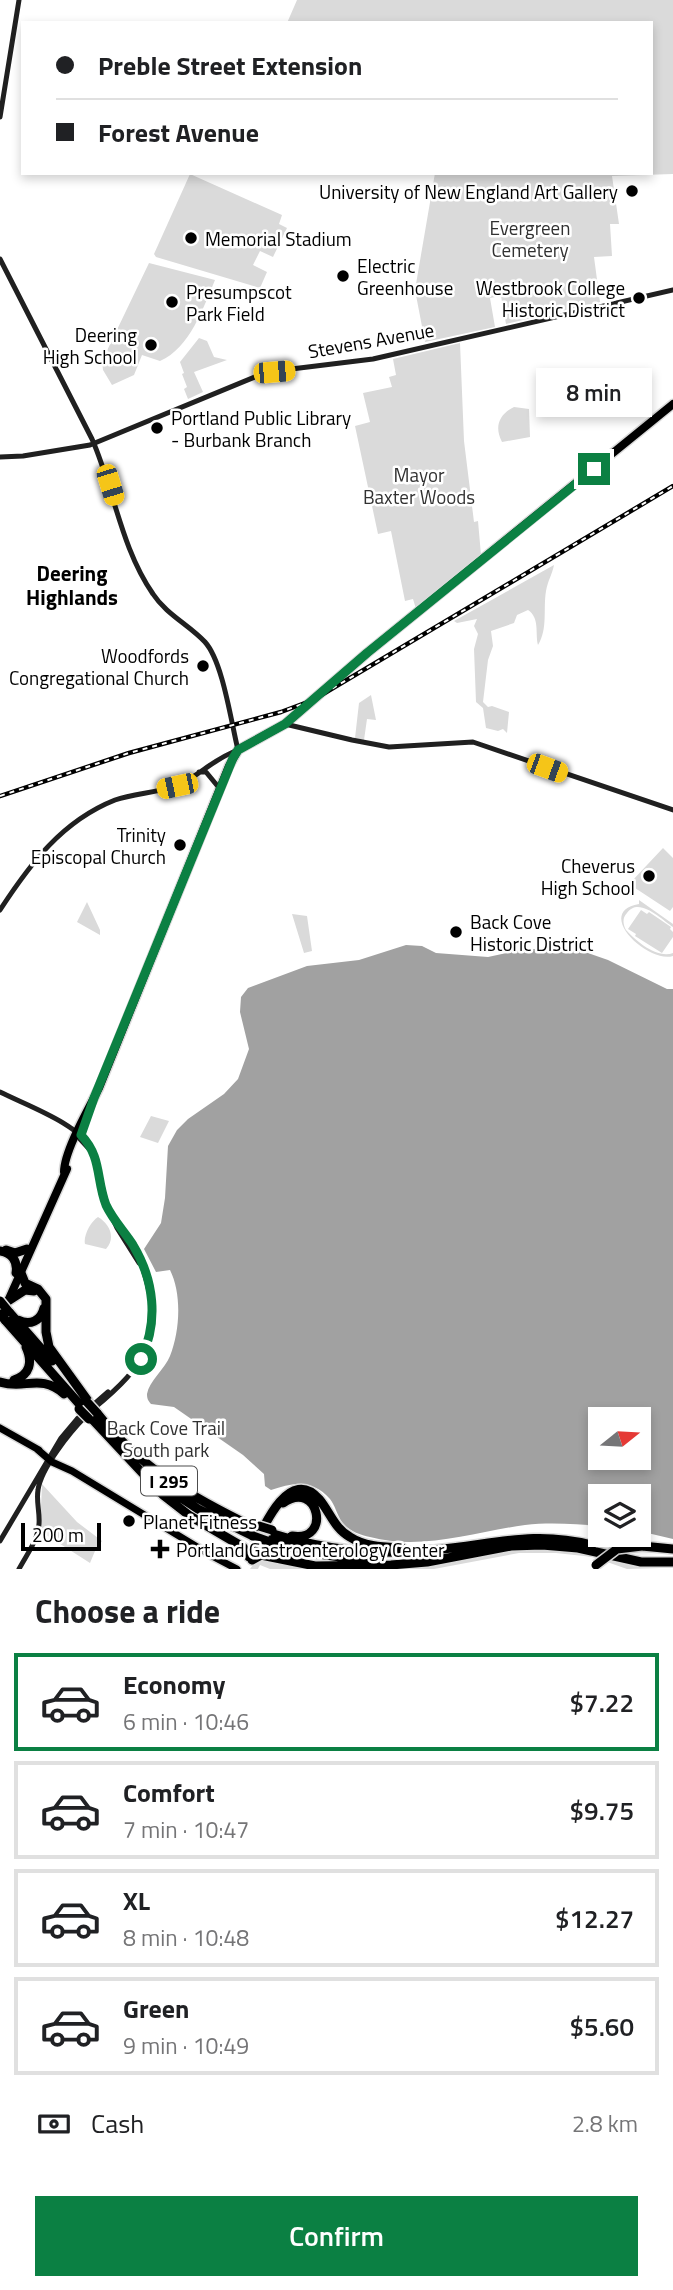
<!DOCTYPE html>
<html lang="en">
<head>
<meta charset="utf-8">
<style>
	:root { --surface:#fff; --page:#f2f2f2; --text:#202124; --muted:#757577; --line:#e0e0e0; --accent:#0b8043 }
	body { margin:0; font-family:"Titillium Web",sans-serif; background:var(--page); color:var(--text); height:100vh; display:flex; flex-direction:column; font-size:26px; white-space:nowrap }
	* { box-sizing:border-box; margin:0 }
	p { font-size:23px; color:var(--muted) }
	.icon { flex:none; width:38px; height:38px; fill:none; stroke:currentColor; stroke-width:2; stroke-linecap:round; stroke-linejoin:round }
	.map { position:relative; height:1569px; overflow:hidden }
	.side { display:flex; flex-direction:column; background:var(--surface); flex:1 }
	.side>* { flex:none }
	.banner { position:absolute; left:21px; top:21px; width:632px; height:154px; border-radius:0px; box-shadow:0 4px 10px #0003; display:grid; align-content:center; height:154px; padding:0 35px; background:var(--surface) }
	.needle { width:46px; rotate:72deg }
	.buttons { position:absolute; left:588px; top:1407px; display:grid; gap:14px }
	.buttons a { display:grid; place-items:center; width:63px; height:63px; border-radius:0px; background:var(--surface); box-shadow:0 4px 10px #0003; font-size:35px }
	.scale { position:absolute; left:21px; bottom:18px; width:80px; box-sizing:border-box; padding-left:7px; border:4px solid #000; border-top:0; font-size:19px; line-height:24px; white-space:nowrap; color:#000; -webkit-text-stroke:5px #fff; paint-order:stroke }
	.end { position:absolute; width:32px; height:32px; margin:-16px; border:9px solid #0b8043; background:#fff; box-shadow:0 0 0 4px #fff }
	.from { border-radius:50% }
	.bubble { position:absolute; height:49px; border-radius:0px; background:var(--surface); box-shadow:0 4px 10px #0003; font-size:23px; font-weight:600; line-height:49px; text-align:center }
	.car { position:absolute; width:21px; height:42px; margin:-21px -10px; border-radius:9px; box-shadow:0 0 5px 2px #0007; background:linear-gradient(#f5c518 24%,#345 0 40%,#f5c518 0 76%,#345 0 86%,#f5c518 0) }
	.banner b { display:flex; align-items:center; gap:24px; height:66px; font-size:26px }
	.banner b+b { border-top:2px solid var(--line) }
	.banner i { width:18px; height:18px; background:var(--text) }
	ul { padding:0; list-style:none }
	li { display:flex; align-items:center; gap:21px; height:98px; margin:0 14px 10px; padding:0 21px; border:4px solid var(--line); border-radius:0px }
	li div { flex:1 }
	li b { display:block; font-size:26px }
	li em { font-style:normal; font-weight:600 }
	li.on { border-color:var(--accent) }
	li>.icon { width:63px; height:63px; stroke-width:1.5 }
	h2 { padding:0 35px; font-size:32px; line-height:84px }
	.pay { display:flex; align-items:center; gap:18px; height:77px; padding:0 35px; font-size:26px }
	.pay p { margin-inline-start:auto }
	.button { display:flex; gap:14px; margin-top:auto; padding:14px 35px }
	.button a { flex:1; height:80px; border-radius:0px; background:var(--accent); color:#fff; font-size:28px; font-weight:600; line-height:80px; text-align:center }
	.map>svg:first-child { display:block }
</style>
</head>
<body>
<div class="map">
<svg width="673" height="1569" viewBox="0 0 673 1569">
	<rect width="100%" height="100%" fill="#fff"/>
	<!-- green -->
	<path fill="#dadada" d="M297 0H673V174L612 176 619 224H610L612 256 594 257 600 302 506 324 501 296 490 298 495 327 425 342 415 290 435 173H651V23H287Z
		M190 174 282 215 279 224 287 228 273 257 260 251 253 265 267 272 260 288 156 257 154 254Z
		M149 263 215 280C203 308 190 348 160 361L142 355 134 375 112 385 103 370 102 361Z
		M199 338 207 341 214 357 227 360 194 372 203 392 188 399 184 389 187 387 182 374 184 373 180 362Z
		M460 343 464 441 474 522 478 521 481 555 416 609 413 599 405 601 391 531 378 534 355 426 370 422 363 393 392 387 389 377 396 375 393 359Z
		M514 407 529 409 530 437 502 442C494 427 499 414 514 407Z
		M554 565C552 575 548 580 546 591 543 609 548 629 538 645 535 633 540 618 528 610L517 615 514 623 491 631 493 646 488 660 483 702 488 707 492 706 509 712 507 733 503 729 498 731 486 728 483 708 476 702 474 649 478 634 474 626 477 619 457 623 454 621Z
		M371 695 376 720 367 719 364 740 355 738 359 703Z
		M663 848 673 858V907L670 911 632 886 631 882Z
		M639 900 673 924V927C662 920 639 896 627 913 622 918 623 924 626 930 636 941 657 959 673 953V956C648 964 593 912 639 904Z
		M87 902 100 930V935L77 922Z
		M641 910 647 914 649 912 671 927 670 929 673 932V937L662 953 635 936 636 934 628 929Z
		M292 914 307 916 312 951 304 953Z
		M151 1116 169 1121 158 1143 140 1137Z
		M98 1217C110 1224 116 1238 106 1249L85 1244C83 1236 91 1221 98 1217Z
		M42 1484 77 1522 102 1541 95 1551 90 1563 40 1531Z
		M538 1548 575 1552 637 1567 661 1568 627 1569 593 1557 556 1553H519L434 1569H270L260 1565 258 1569H250L258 1558 321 1569Z"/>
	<!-- water -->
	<path fill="#a1a1a1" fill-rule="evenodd" d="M406 945 422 946 436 953 488 957 525 949H562L585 952 608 960 667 989H673V1539L639 1531V1496H600V1526C575 1524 550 1522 525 1525 474 1532 422 1551 370 1537 360 1535 349 1531 342 1522 337 1515 335 1505 330 1499 313 1479 293 1482 271 1490L265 1486 264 1474 243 1455 174 1407 151 1404C148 1400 147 1399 147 1394 149 1381 165 1369 170 1356 180 1331 182 1294 170 1270L156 1272 144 1249 161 1223 165 1198 168 1146 177 1130 188 1119 224 1094 238 1079 249 1049 240 1012 241 997 248 988 307 966 359 960ZM600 1419H639V1458H600Z"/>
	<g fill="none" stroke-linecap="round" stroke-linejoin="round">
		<!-- primary casing -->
		<g stroke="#dbdbdb" stroke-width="10">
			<path id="primary" d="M0 1428 39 1450
				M37 1449 52 1462 72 1471 212 1556 237 1569"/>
		</g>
		<!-- trunk casing -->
		<g stroke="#dbdbdb" stroke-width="11">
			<path id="trunk" d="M64 1172C64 1151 89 1108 99 1088L229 766 238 750 285 724 367 653 673 404
				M8 1301 67 1169"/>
		</g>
		<!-- motorway casing -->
		<g stroke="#dbdbdb" stroke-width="12">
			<path id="motorway" d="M6 1250 15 1253 27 1249
				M0 1251C12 1253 18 1261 16 1273
				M21 1273 25 1283 38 1289 46 1299V1332L49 1347 88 1401
				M8 1301 25 1290 34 1291
				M9 1312 52 1361
				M5 1320 82 1407
				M18 1320C30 1326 41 1321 44 1308
				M14 1380C30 1375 33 1362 26 1347
				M0 1382C24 1390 41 1373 64 1394
				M97 1413C142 1470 193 1498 257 1529
				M91 1418 163 1495 190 1516 243 1547 249 1557
				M157 1482 198 1509 253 1536
				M283 1503C319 1478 332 1543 292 1536
				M270 1533C324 1550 377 1556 434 1550 493 1545 532 1530 592 1545
				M267 1541 311 1553 370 1561
				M642 1546 673 1549
				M249 1557C259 1537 287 1463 319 1499 330 1512 334 1528 350 1537 365 1547 385 1547 402 1548
				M252 1560 261 1555 315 1566 391 1565 427 1562 511 1546 542 1545 578 1548 641 1562H673"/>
		</g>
		<!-- secondary -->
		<path stroke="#202020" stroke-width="5" d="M0 117 19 0
			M0 259 92 439C114 489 121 548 153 594 166 614 189 625 205 642 223 662 231 722 238 750 213 759 199 776 178 785 158 793 135 793 115 800 62 821 30 864 0 910
			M0 457 23 456 90 445 267 372 373 359 673 290
			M285 724 352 740 389 747 473 742 673 810
			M199 772H206L220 789
			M0 1092C28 1106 80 1124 94 1152L107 1206 117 1228 139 1263
			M77 1132 80 1139 92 1152
			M93 1409C148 1364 165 1336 142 1266 137 1250 127 1233 114 1221
			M0 1541 61 1438 77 1419 108 1392
			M19 1569C27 1554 38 1540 39 1524 40 1512 36 1502 38 1490 41 1468 70 1432 86 1416"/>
		<!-- primary -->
		<use href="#primary" stroke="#000" stroke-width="7"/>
		<!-- trunk -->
		<use href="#trunk" stroke="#000" stroke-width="8"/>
		<!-- motorway -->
		<use href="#motorway" stroke="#000" stroke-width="9"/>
		<!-- rail casing -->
		<g stroke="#000" stroke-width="4.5">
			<path id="rail" d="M0 796 129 753 281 712 313 700 673 486"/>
		</g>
		<!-- rail -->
		<use href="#rail" stroke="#fff" stroke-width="2" stroke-dasharray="5" stroke-linecap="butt"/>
		<!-- motorway-bridge casing -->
		<g stroke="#dbdbdb" stroke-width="12" stroke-linecap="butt">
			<path id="motorway-bridge" d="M0 1301 9 1312
				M0 1314 5 1320
				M87 1402 97 1413
				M79 1409 89 1419
				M259 1526 272 1530
				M253 1536 267 1541
				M596 1565 617 1549 642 1546"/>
		</g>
		<!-- motorway-bridge -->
		<use href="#motorway-bridge" stroke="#000" stroke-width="9"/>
	</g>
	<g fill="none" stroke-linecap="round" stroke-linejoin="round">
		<!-- route -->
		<path stroke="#0b8043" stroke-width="9" d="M141 1359C159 1321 154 1280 133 1245 124 1231 113 1220 106 1205 96 1179 102 1157 81 1135L94 1098 233 758 238 750 285 724 367 653 594 469"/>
	</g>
	<!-- markers -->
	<g fill="#000" stroke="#fff" stroke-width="2.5">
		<circle cx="632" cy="191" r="7"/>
		<circle cx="191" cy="238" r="7"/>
		<circle cx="343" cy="276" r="7"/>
		<circle cx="639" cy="298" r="7"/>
		<circle cx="172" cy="302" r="7"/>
		<circle cx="151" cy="345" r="7"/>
		<circle cx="157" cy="428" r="7"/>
		<circle cx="203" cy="666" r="7"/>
		<circle cx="180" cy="845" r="7"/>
		<circle cx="649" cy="876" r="7"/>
		<circle cx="456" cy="932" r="7"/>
		<circle cx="129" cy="1521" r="7"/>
		<path d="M156.5 1538.5h7v7h7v7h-7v7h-7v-7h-7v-7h7z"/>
	</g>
	<g text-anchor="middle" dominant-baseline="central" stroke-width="5" stroke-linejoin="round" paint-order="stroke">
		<!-- shield labels -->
		<rect fill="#fff" stroke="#4c4c4c" stroke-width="2" x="141" y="1466.5" width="56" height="29" rx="5"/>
		<g font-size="18" font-weight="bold" fill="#000">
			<text x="169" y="1481">I 295</text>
		</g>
		<!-- poi labels -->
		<g font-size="19" fill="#000" stroke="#fff" text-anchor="start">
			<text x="618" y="191" text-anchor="end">University of New England Art Gallery</text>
			<text x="205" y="238">Memorial Stadium</text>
			<text x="357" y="265">Electric<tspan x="357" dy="22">Greenhouse</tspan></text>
			<text x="625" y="287" text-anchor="end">Westbrook College<tspan x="625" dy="22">Historic District</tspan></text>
			<text x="186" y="291">Presumpscot<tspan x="186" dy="22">Park Field</tspan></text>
			<text x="137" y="334" text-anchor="end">Deering<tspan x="137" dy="22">High School</tspan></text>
			<text x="171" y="417">Portland Public Library<tspan x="171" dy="22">- Burbank Branch</tspan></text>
			<text x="189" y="655" text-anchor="end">Woodfords<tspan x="189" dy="22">Congregational Church</tspan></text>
			<text x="166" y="834" text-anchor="end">Trinity<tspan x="166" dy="22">Episcopal Church</tspan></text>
			<text x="635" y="865" text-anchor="end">Cheverus<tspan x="635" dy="22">High School</tspan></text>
			<text x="470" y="921">Back Cove<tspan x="470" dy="22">Historic District</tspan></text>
			<text x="143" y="1521">Planet Fitness</text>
			<text x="176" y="1549">Portland Gastroenterology Center</text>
		</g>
		<!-- park labels -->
		<g font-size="19" fill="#313131" stroke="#fff">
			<text x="530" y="227">Evergreen<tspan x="530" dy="22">Cemetery</tspan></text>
			<text x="419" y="474">Mayor<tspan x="419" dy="22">Baxter Woods</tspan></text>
			<text x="166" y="1427">Back Cove Trail<tspan x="166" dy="22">South park</tspan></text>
		</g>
		<!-- street labels -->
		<g font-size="19" fill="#000" stroke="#fff">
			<text transform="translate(371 340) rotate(-10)">Stevens Avenue</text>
		</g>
		<!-- neighbourhood labels -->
		<g font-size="21" font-weight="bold" fill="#000" stroke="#fff">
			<text x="72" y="573">Deering<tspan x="72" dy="24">Highlands</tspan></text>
		</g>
	</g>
</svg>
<div class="buttons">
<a><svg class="needle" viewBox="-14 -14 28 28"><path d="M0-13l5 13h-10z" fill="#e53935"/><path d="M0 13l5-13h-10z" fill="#757577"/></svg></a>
<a><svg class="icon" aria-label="layers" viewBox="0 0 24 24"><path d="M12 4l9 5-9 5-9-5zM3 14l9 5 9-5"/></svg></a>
</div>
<div class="scale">200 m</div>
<i class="end from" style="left:141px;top:1359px"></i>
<i class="end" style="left:594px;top:469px"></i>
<div class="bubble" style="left:536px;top:368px;width:116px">8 min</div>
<i class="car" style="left:274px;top:372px;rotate:85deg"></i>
<i class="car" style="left:110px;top:485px;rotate:163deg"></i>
<i class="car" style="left:547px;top:768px;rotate:110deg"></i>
<i class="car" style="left:177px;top:786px;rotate:258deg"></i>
<div class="banner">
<b><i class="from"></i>Preble Street Extension</b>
<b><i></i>Forest Avenue</b>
</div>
</div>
<section class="side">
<h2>Choose a ride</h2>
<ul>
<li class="on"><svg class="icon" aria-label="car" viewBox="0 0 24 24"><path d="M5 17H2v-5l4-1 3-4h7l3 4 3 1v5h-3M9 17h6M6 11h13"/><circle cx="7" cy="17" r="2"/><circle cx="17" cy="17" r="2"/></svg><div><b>Economy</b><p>6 min · 10:46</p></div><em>$7.22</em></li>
<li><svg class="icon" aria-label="car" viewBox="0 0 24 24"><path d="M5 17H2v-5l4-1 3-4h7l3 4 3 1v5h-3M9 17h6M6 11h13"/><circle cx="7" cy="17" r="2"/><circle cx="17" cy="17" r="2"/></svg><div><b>Comfort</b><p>7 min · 10:47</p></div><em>$9.75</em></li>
<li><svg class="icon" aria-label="car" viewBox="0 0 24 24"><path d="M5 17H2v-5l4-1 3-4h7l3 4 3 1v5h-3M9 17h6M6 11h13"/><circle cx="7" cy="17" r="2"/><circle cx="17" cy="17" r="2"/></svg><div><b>XL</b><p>8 min · 10:48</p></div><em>$12.27</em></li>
<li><svg class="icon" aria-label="car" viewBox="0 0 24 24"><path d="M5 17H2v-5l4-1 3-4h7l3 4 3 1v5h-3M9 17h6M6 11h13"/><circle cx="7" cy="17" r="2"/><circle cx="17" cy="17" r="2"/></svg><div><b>Green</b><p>9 min · 10:49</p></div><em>$5.60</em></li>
</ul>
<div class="pay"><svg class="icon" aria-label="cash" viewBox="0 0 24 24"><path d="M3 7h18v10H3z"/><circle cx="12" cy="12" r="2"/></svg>Cash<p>2.8 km</p></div>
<div class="button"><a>Confirm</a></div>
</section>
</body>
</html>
